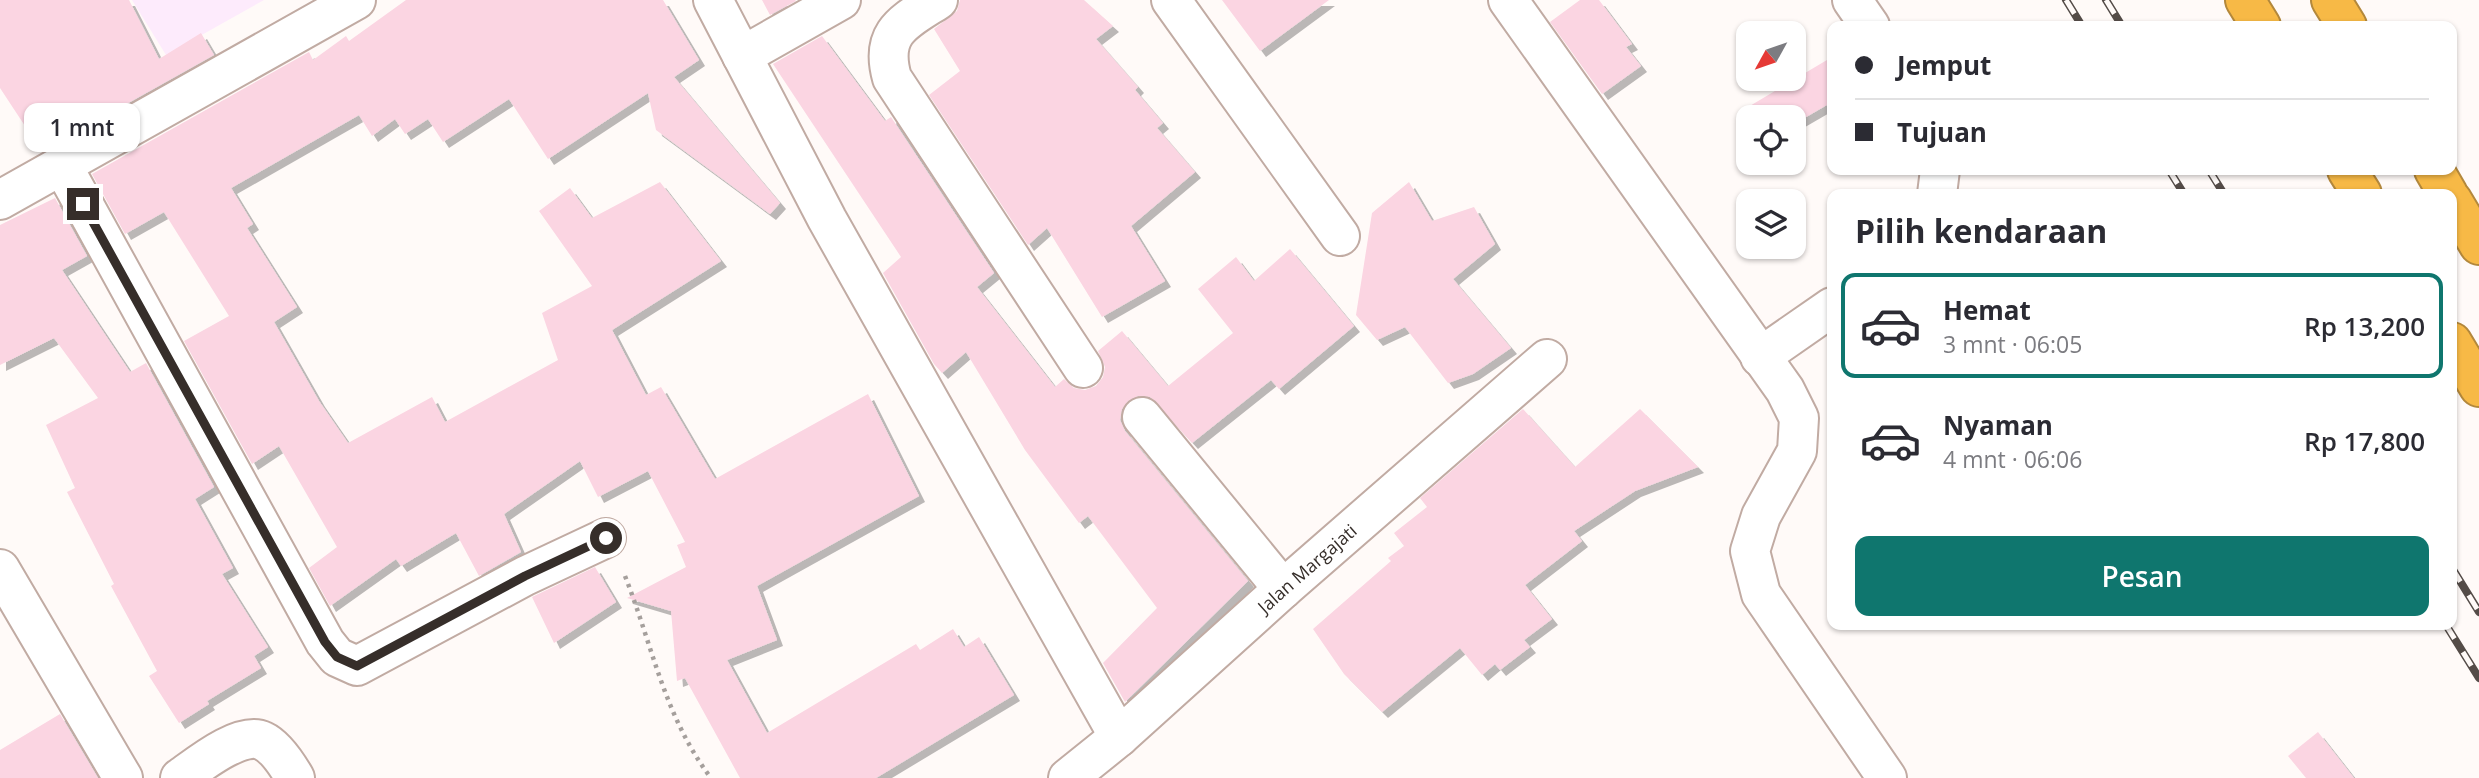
<!DOCTYPE html>
<html lang="id">
<head>
<meta charset="utf-8">
<style>
	:root { --surface:#fff; --page:#f2f2f3; --text:#2b2b33; --muted:#7c7c81; --line:#e1e1e2; --accent:#0f766e }
	body { margin:0; font-family:"Open Sans",sans-serif; background:var(--page); color:var(--text); height:100vh; display:flex; flex-direction:column; font-size:26px; white-space:nowrap }
	* { box-sizing:border-box; margin:0 }
	p { font-size:23px; color:var(--muted) }
	.icon { flex:none; width:38px; height:38px; fill:none; stroke:currentColor; stroke-width:2; stroke-linecap:round; stroke-linejoin:round }
	.map { position:relative; flex:1; overflow:hidden }
	.details { position:absolute; left:1827px; top:189px; width:630px; height:441px; display:flex; flex-direction:column; background:var(--surface); border-radius:14px; box-shadow:0 2px 5px #0004 }
	.details>* { flex:none }
	.banner { position:absolute; left:1827px; top:21px; width:630px; height:154px; border-radius:14px; box-shadow:0 2px 5px #0004; display:grid; align-content:center; height:154px; padding:0 28px; background:var(--surface) }
	.needle { width:46px; rotate:230deg }
	.fabs { position:absolute; left:1736px; top:21px; display:grid; gap:14px }
	.fabs a { display:grid; place-items:center; width:70px; height:70px; border-radius:14px; background:var(--surface); box-shadow:0 2px 5px #0004; font-size:35px }
	.end { position:absolute; width:32px; height:32px; margin:-16px; border:9px solid #362e2a; background:#fff; box-shadow:0 0 0 4px #fff }
	.from { border-radius:50% }
	.bubble { position:absolute; height:49px; border-radius:14px; background:var(--surface); box-shadow:0 2px 5px #0004; font-size:23px; font-weight:600; line-height:49px; text-align:center }
	.banner b { display:flex; align-items:center; gap:24px; height:66px; font-size:26px }
	.banner b+b { border-top:2px solid var(--line) }
	.banner i { width:18px; height:18px; background:var(--text) }
	ul { padding:0; list-style:none }
	li { display:flex; align-items:center; gap:21px; height:105px; margin:0 14px 10px; padding:0 14px; border:4px solid transparent; border-radius:14px }
	li div { flex:1 }
	li b { display:block; font-size:26px }
	li em { font-style:normal; font-weight:600 }
	li.selected { border-color:var(--accent) }
	li>.icon { width:63px; height:63px; stroke-width:1.5 }
	h2 { padding:0 28px; font-size:32px; line-height:84px }
	.action { display:flex; gap:14px; margin-top:auto; padding:14px 28px }
	.action a { flex:1; height:80px; border-radius:14px; background:var(--accent); color:#fff; font-size:28px; font-weight:600; line-height:80px; text-align:center }
	.map>svg:first-child { display:block }
</style>
</head>
<body>
<div class="map">
<svg width="2479" height="778" viewBox="0 0 2479 778">
	<defs>
		<filter id="shadow"><feDropShadow dx="6" dy="6" stdDeviation="0" flood-color="#0004"/></filter>
	</defs>
	<rect width="100%" height="100%" fill="#fffaf8"/>
	<!-- education -->
	<path fill="#fdebfc" d="M132 0H264L166 55Z"/>
	<!-- building -->
	<path fill="#fbd5e2" filter="url(#shadow)" d="M0 0H129L159 59 201 33 214 55 46 149 30 123 25 126 0 88Z
		M406 0H663L699 60 674 77 780 203 770 214 656 130 648 93 548 159 509 99 443 142 428 119 405 134 395 119 372 136 359 115 231 188 253 224 247 228 297 307 274 322 319 401 348 443 432 397 445 422 558 360 542 313 592 286 539 211 570 188 592 218 660 182 721 261 612 330 646 395 661 387 715 479 868 394 919 496 757 586 777 640 727 660 767 733 916 644 920 650 953 629 964 647 979 637 1014 695 876 778H740L685 678 677 681 671 611 627 598 686 567 677 545 685 542 648 471 598 497 580 461 504 514 521 552 479 576 456 533 401 566 396 559 330 606 309 568 337 547 279 446 252 464 184 341 229 316 164 212 125 234 92 174 309 52 313 60 346 36 349 41Z
		M762 0H795L796 1 770 15Z
		M960 0H1084L1113 26 1096 39 1138 87 1135 90 1163 123 1157 128 1195 172 1131 226 1165 281 1102 317 1047 228 1028 245 929 95 960 71 934 29 957 11Z
		M1222 0H1329L1260 51Z
		M1580 0H1599L1632 44 1626 47 1641 66 1602 94 1550 22Z
		M822 36 885 121 891 117 994 273 977 287 1055 387 1064 379 1074 388 1085 390 1096 386 1103 377 1105 367 1098 351 1122 331 1168 386 1233 333 1198 289 1236 257 1254 281 1290 249 1354 326 1279 389 1271 380 1192 443 1150 397 1138 396 1128 401 1122 409 1120 420 1125 431 1248 581 1125 702 1103 663 1157 608 1088 516 1079 523 1025 450 966 352 942 373 934 364 883 273 901 257 773 64Z
		M1832 57V102L1794 124V117H1748V127L1738 113Z
		M1409 182 1432 221 1474 207 1495 244 1453 279 1511 348 1473 374 1448 383 1405 327 1377 340 1356 315 1372 213Z
		M55 198 87 256 62 270 130 372 146 363 214 487 195 499 233 568 222 574 268 647 254 656 261 668 207 701 209 704 179 723 149 676 157 671 111 586 114 584 67 492 75 488 46 425 98 398 54 338 0 365V225Z
		M1523 409 1575 467 1640 409 1698 467 1635 491 1574 531 1582 541 1525 585 1552 619 1524 640 1530 647 1500 670 1495 664 1482 675 1460 648 1382 712 1344 674 1313 629 1391 561 1388 558 1404 546 1394 533 1427 507 1420 498Z
		M595 567 616 602 554 643 532 597Z
		M60 714 98 778H0V750Z
		M2318 732 2354 778H2306L2288 756Z"/>
	<g fill="none" stroke-linecap="round" stroke-linejoin="round">
		<!-- minor casing -->
		<g stroke="#c1aba3" stroke-width="42">
			<g id="minor">
				<path d="M713 0 827 219 1119 737"/>
				<path d="M938 0C904 22 879 32 892 78L1083 368"/>
				<path d="M1171 0 1340 236"/>
				<path d="M1508 0 1785 390 1799 418 1797 451 1761 516 1750 551 1761 594 1887 778"/>
				<path d="M1852 0 1870 26"/>
				<path d="M742 56 841 0"/>
				<path d="M62 165 325 642 337 657 357 666 525 576 606 538"/>
				<path d="M1937 194 1940 170"/>
				<path d="M0 200 356 0"/>
				<path d="M1760 357 1832 307"/>
				<path d="M1142 417 1283 589"/>
				<path d="M0 569 123 778"/>
				<path d="M180 778C197 766 241 730 263 741 276 747 288 766 295 778"/>
				<path id="s1" d="M1068 778 1119 737 1283 589 1547 359"/>
			</g>
		</g>
		<!-- highway casing -->
		<g stroke="#b3883c" stroke-width="42">
			<path id="highway" d="M2245 0 2261 26
				M2331 0 2347 26
				M2347 170 2362 194
				M2434 170 2448 194
				M2452 200 2479 245
				M2452 342 2479 387"/>
		</g>
		<!-- path -->
		<path stroke="#a59f9c" stroke-width="4.5" stroke-dasharray="3.5 5" stroke-linecap="butt" d="M625 576C653 647 664 716 711 778"/>
		<!-- minor -->
		<use href="#minor" stroke="#fff" stroke-width="38"/>
		<!-- highway -->
		<use href="#highway" stroke="#f7b946" stroke-width="38"/>
		<!-- rail casing -->
		<g stroke="#544c48" stroke-width="8">
			<path id="rail" d="M2066 0 2082 26
				M2106 0 2122 26
				M2169 170 2184 194
				M2209 170 2224 194
				M2452 568 2479 612
				M2446 625 2479 678"/>
		</g>
		<!-- rail -->
		<use href="#rail" stroke="#fffaf8" stroke-width="5" stroke-dasharray="16" stroke-linecap="butt"/>
	</g>
	<g fill="none" stroke-linecap="round" stroke-linejoin="round">
		<!-- route -->
		<path stroke="#362e2a" stroke-width="9" d="M83 204 325 642 337 657 357 666 525 576 606 538"/>
	</g>
	<g text-anchor="middle" dominant-baseline="central" stroke-width="7" stroke-linejoin="round" paint-order="stroke">
		<!-- street labels -->
		<g font-size="18" fill="#362e2a" stroke="#fffaf8">
			<text stroke="none"><textPath href="#s1" startOffset="318">Jalan Margajati</textPath></text>
		</g>
	</g>
</svg>
<div class="fabs">
<a><svg class="needle" viewBox="-14 -14 28 28"><path d="M0-13l5 13h-10z" fill="#e53935"/><path d="M0 13l5-13h-10z" fill="#7c7c81"/></svg></a>
<a><svg class="icon" aria-label="locate" viewBox="0 0 24 24"><circle cx="12" cy="12" r="6"/><path d="M12 2v4M12 18v4M2 12h4M18 12h4"/></svg></a>
<a><svg class="icon" aria-label="layers" viewBox="0 0 24 24"><path d="M12 4l9 5-9 5-9-5zM3 14l9 5 9-5"/></svg></a>
</div>
<i class="end from" style="left:606px;top:538px"></i>
<i class="end" style="left:83px;top:204px"></i>
<div class="bubble" style="left:24px;top:103px;width:116px">1 mnt</div>
<div class="banner">
<b><i class="from"></i>Jemput</b>
<b><i></i>Tujuan</b>
</div>
<section class="details">
<h2>Pilih kendaraan</h2>
<ul>
<li class="selected"><svg class="icon" aria-label="car" viewBox="0 0 24 24"><path d="M5 17H2v-5l4-1 3-4h7l3 4 3 1v5h-3M9 17h6M6 11h13"/><circle cx="7" cy="17" r="2"/><circle cx="17" cy="17" r="2"/></svg><div><b>Hemat</b><p>3 mnt · 06:05</p></div><em>Rp 13,200</em></li>
<li><svg class="icon" aria-label="car" viewBox="0 0 24 24"><path d="M5 17H2v-5l4-1 3-4h7l3 4 3 1v5h-3M9 17h6M6 11h13"/><circle cx="7" cy="17" r="2"/><circle cx="17" cy="17" r="2"/></svg><div><b>Nyaman</b><p>4 mnt · 06:06</p></div><em>Rp 17,800</em></li>
</ul>
<div class="action"><a>Pesan</a></div>
</section>
</div>
</body>
</html>
